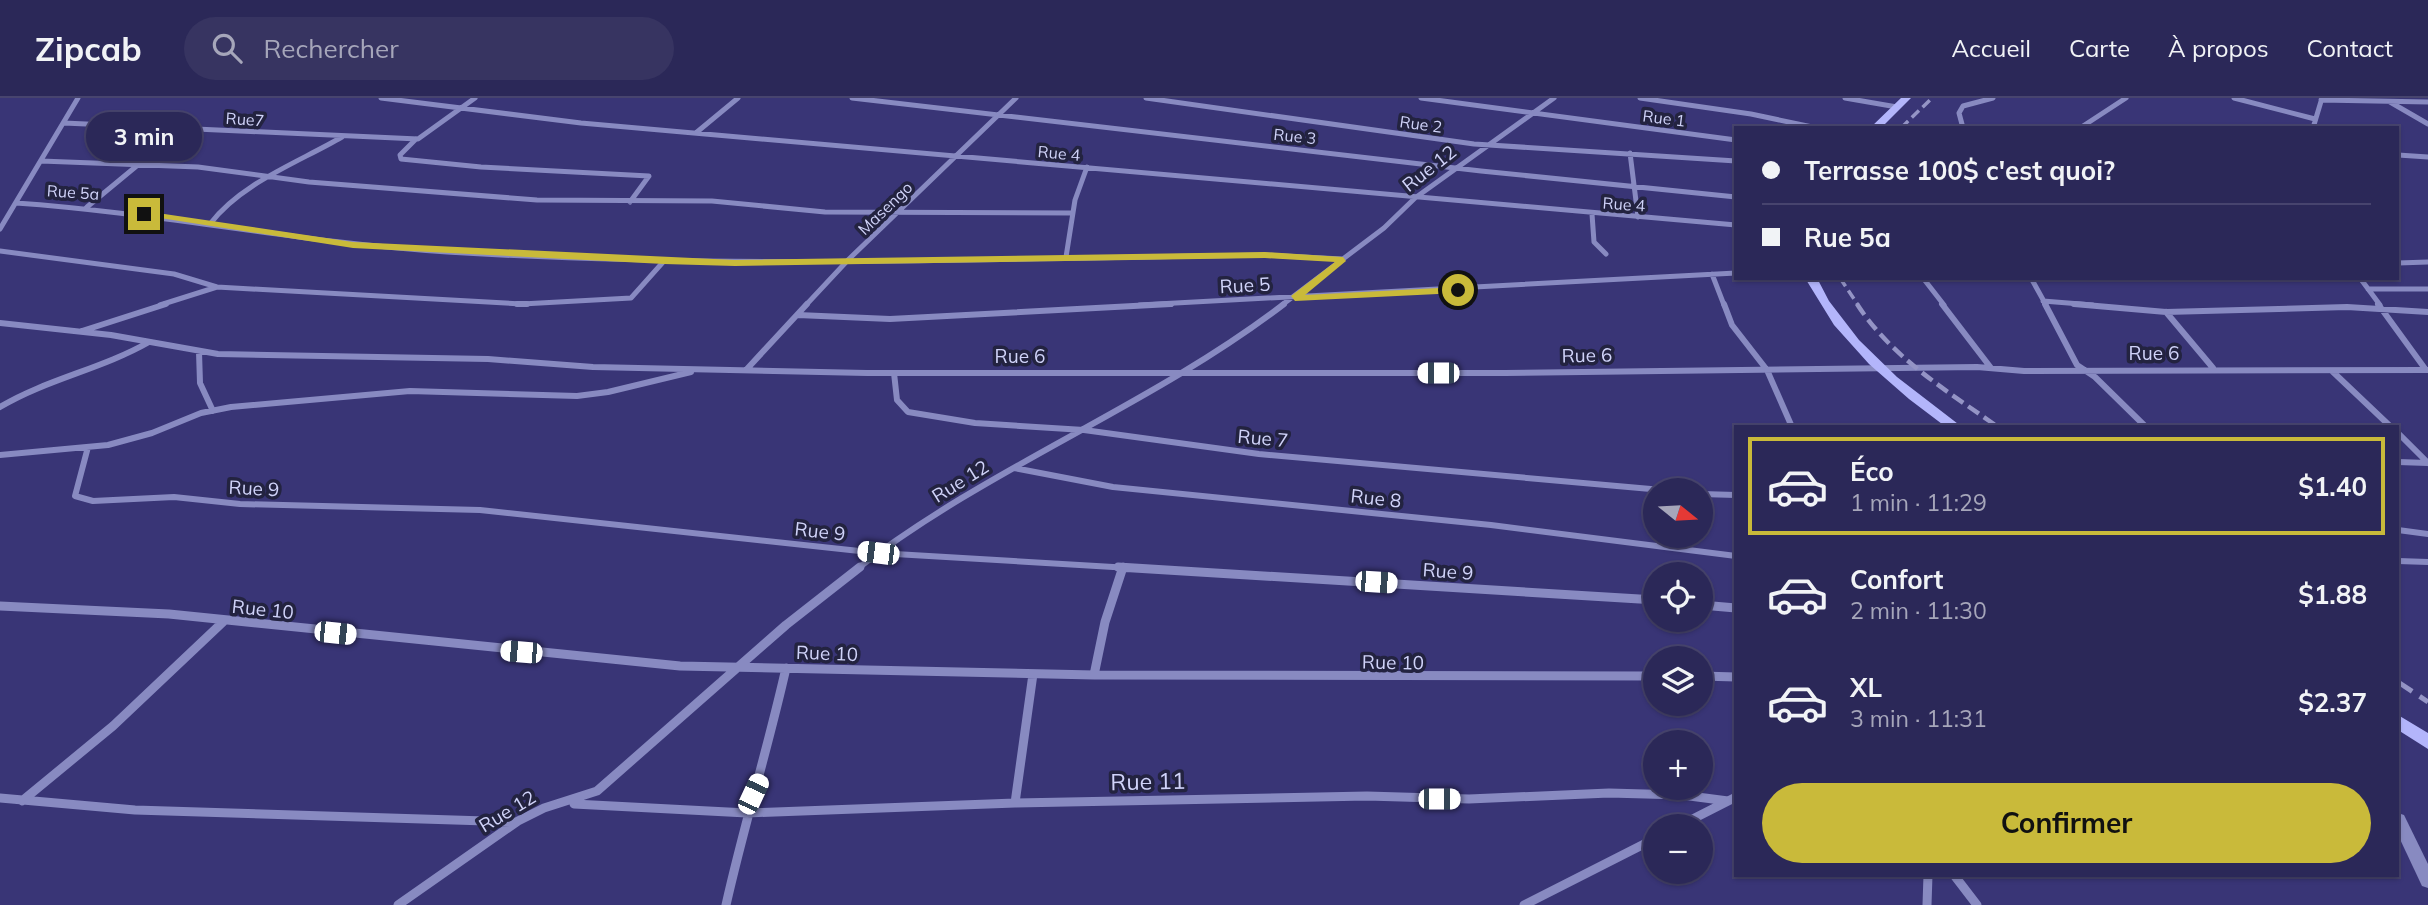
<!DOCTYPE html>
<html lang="fr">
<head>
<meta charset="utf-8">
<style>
	:root { --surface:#2b2858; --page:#373461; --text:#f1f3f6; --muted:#a6a6ba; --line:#47446e; --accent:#c9ba3a }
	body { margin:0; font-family:Mulish,sans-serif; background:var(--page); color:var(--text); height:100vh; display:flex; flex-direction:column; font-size:26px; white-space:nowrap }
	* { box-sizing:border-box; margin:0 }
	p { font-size:23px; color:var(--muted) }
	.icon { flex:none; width:38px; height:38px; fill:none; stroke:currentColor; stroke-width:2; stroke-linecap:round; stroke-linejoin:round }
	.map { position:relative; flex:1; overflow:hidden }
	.side { position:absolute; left:1734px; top:327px; width:665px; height:452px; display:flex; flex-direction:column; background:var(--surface); border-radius:0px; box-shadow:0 2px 5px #0004,0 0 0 2px var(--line) }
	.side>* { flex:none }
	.hud { position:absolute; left:1734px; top:28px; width:665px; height:154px; border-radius:0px; box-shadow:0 2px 5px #0004,0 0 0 2px var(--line); display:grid; align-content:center; height:154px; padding:0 28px; background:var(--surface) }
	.needle { width:46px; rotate:108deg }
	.controls { position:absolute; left:1643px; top:380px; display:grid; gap:14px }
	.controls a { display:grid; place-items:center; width:70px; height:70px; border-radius:50%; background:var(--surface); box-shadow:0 2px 5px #0004,0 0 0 2px var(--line); font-size:35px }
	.end { position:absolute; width:32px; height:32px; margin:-16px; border:9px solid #c9ba3a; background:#111; box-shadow:0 0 0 4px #111 }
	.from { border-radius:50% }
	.bubble { position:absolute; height:49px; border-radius:24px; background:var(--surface); box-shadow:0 2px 5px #0004,0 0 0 2px var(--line); font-size:23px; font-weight:700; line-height:49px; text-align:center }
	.car { position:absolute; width:21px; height:42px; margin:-21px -10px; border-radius:9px; box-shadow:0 0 5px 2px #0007; background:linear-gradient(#fff 24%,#345 0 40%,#fff 0 76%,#345 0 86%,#fff 0) }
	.hud b { display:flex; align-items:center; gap:24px; height:66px; font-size:26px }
	.hud b+b { border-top:2px solid var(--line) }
	.hud i { width:18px; height:18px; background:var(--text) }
	ul { padding:12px 0 0; list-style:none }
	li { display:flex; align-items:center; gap:21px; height:98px; margin:0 14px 10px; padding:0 14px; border:4px solid transparent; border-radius:0px }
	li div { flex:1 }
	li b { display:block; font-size:26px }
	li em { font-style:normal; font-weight:700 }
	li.active { border-color:var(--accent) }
	li>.icon { width:63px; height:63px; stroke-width:1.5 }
	.action { display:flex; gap:14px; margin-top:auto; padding:14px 28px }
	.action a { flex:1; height:80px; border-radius:42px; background:var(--accent); color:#111; font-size:28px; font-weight:700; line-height:80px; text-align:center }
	header { display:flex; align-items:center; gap:42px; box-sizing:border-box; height:98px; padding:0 35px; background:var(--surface); border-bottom:2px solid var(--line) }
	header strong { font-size:33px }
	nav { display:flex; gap:38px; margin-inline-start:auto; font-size:24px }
	.search { width:490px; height:63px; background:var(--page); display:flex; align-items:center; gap:18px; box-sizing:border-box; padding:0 24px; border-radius:38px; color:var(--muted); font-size:26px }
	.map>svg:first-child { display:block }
</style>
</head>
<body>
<header>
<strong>Zipcab</strong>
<div class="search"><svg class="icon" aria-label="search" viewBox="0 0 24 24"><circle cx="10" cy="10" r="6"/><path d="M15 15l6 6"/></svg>Rechercher</div>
<nav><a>Accueil</a><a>Carte</a><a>À propos</a><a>Contact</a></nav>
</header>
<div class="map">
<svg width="2428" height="807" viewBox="0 0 2428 807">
	<rect width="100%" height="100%" fill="#393576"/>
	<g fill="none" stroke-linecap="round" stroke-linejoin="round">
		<!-- minor-far2 -->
		<path stroke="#888ac1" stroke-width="5" d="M381 0 581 25 1736 127
			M852 0 1481 73 1736 99
			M1146 0 1474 46 1736 63
			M1421 0 1736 42
			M1640 0 1751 16 1817 30
			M1845 0 1897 9
			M2234 0 2315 21
			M2321 2 2428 4
			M2390 4 2428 26
			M64 25 418 41 475 0
			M1963 30 1959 15 1963 8 1993 0
			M2080 30 2126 0
			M2313 30 2322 0
			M697 34 738 0
			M416 41 400 57 401 61 481 69 649 78 630 104
			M1630 55 1638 119
			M2398 57 2428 59
			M41 63 198 69 309 84 537 102 712 103 825 114 1072 115
			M16 105C160 115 302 145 447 154 720 171 992 161 1265 157L1342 161
			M87 109 139 66
			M1592 116 1594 144 1606 156
			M210 126C241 85 299 64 342 39
			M0 131 78 0
			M0 153 174 176 217 189 522 206 631 200 664 163
			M1066 159 1075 102 1087 69
			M2398 165 2428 164
			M1712 176 1724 207
			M1923 180 1944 207
			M2031 180 2046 207
			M2360 180 2380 207
			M2368 191H2428
			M2043 203 2093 207
			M160 207 217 189
			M806 207 848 162 1016 0
			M1139 207 1736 175
			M1282 207 1384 130 1415 100 1554 0"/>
		<!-- minor-far1 -->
		<path stroke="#888ac1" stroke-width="6" d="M517 206H527
			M1724 206 1732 227 1767 272 1792 329
			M1942 206 1991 270
			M2045 206 2077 267 2095 279 2146 329
			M2074 206 2166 214 2347 209 2428 214
			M2378 206 2426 272
			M2166 214 2213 270
			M798 217 890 221 1171 206
			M0 225 111 237 218 256 488 261 593 269 867 275H1505L1977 269 2024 273 2428 272
			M82 233 166 206
			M199 254 200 285 213 313
			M746 272 807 206
			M2332 273 2391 329
			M894 275 897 302 908 314 975 325 1084 332 1259 356 1662 392
			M0 309C47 281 102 271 149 244
			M2398 335 2428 365
			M88 349 75 398 93 403 174 399 240 406 480 412 878 455 1147 471
			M0 357 108 347 152 335 201 315 231 309 410 293 577 298 608 294 691 274
			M2398 364 2428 365
			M1014 370 1113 389 1491 427 1736 458
			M1701 396 1736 397
			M2398 432 2428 436
			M2398 463 2428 464
			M857 471C990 368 1151 308 1284 206
			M1122 471 1123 468"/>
		<!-- minor -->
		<path stroke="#888ac1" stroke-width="9" d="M1118 469 1656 502
			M1701 507 1736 510
			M0 508 169 516 680 568 1094 577 1656 578
			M1094 577 1105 524 1123 469
			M1701 578 1736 579
			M0 700 135 712 515 724
			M22 703 113 628 224 523
			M1015 705 1033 576
			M574 706 747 715 1015 705 1367 698 1469 701 1609 695 1682 697 1728 703
			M1679 728 1736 699
			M1954 777 1977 807
			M398 807 518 723 544 710 597 693 786 527 860 469
			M726 807C744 727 768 650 786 570
			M1524 807 1656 740
			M1927 807 1928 777"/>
		<!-- tertiary -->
		<path fill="#888ac1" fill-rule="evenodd" d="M2398 715 2404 717 2428 766V790L2422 788 2398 737Z"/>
		<!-- secondary -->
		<path fill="#b3b5fb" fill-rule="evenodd" d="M1901 0H1911L1881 30H1870Z
			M1805 180H1817L1829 203 1859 242 1897 279 1962 329H1946L1909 301 1869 266 1834 227Z
			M2398 617 2428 635V651L2398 632Z"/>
		<!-- rail-far2 -->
		<path stroke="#9494c5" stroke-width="3.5" stroke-dasharray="10 5" stroke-linecap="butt" d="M1901 30 1932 0
			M1840 180 1858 207"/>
		<!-- rail-far1 -->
		<path stroke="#9494c5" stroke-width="4.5" stroke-dasharray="13 6" stroke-linecap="butt" d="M1857 206C1891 259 1947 293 1998 329"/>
		<!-- rail -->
		<path stroke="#9494c5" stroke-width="5" stroke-dasharray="17 9" stroke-linecap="butt" d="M2398 584 2428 604"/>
	</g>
	<!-- route -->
	<path fill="#c9ba3a" d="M144 113 353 144 735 162 1265 154 1343 159 1346 163 1305 197 1458 189 1463 192 1458 195 1295 203 1291 198 1335 164 1265 160 735 168 664 166 353 150 141 117Z"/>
	<g text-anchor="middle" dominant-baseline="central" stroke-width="7" stroke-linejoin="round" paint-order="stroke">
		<!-- far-street labels -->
		<g font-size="16" fill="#d0d3f9" stroke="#232340">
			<text transform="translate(1664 20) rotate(7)">Rue 1</text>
			<text transform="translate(245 21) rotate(4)">Rue7</text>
			<text transform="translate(1421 26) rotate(8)">Rue 2</text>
			<text transform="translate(1295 38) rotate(6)">Rue 3</text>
			<text transform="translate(1059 55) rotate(5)">Rue 4</text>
			<text transform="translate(73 94) rotate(4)">Rue 5a</text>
			<text transform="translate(1624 106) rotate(4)">Rue 4</text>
			<text transform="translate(885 110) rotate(-44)">Masengo</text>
		</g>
		<!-- street labels -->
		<g font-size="19" fill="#d0d3f9" stroke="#232340">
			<text transform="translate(1429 70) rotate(-38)">Rue 12</text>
			<text transform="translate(1245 187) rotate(-3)">Rue 5</text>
			<text x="2154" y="255">Rue 6</text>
			<text transform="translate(1587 257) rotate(-1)">Rue 6</text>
			<text x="1020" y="258">Rue 6</text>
			<text transform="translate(1263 340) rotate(5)">Rue 7</text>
			<text transform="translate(960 383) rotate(-32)">Rue 12</text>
			<text transform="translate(254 390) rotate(3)">Rue 9</text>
			<text transform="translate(1376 400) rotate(6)">Rue 8</text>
			<text transform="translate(820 433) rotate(6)">Rue 9</text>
			<text transform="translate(1448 473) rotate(4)">Rue 9</text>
			<text transform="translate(263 511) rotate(6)">Rue 10</text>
			<text transform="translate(827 555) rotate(2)">Rue 10</text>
			<text transform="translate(1393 564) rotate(1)">Rue 10</text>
			<text transform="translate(507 713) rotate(-31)">Rue 12</text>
		</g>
		<!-- near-street labels -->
		<g font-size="23" fill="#d0d3f9" stroke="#232340">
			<text transform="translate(1148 683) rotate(-1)">Rue 11</text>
		</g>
	</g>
</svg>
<div class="controls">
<a><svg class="needle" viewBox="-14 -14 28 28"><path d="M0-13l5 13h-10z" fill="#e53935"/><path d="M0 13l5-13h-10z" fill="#a6a6ba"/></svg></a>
<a><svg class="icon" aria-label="locate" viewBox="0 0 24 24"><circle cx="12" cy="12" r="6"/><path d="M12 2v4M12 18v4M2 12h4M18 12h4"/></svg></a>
<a><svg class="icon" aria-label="layers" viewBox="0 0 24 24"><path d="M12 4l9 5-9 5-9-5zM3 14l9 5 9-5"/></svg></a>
<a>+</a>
<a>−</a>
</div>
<i class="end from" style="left:1458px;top:192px"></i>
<i class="end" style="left:144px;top:116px"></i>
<div class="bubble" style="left:86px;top:14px;width:116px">3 min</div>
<i class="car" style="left:1438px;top:275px;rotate:270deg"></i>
<i class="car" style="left:878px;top:455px;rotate:277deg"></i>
<i class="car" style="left:1376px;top:484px;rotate:94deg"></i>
<i class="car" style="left:335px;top:535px;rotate:96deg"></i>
<i class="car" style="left:521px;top:554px;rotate:275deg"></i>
<i class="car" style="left:753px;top:696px;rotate:25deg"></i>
<i class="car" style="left:1439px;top:701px;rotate:90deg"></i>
<div class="hud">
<b><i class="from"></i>Terrasse 100$ c'est quoi?</b>
<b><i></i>Rue 5a</b>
</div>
<section class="side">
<ul>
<li class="active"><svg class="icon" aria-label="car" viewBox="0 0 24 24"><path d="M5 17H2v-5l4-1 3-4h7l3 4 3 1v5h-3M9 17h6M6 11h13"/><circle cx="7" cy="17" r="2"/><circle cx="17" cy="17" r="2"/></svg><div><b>Éco</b><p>1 min · 11:29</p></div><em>$1.40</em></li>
<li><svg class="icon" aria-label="car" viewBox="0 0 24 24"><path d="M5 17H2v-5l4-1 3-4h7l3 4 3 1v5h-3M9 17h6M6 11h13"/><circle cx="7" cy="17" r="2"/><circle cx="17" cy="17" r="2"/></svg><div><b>Confort</b><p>2 min · 11:30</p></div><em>$1.88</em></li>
<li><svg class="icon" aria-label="car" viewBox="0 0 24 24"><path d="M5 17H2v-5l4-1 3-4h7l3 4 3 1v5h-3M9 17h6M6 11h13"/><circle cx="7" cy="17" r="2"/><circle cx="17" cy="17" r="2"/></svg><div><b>XL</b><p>3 min · 11:31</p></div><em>$2.37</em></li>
</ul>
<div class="action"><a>Confirmer</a></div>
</section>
</div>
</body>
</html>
